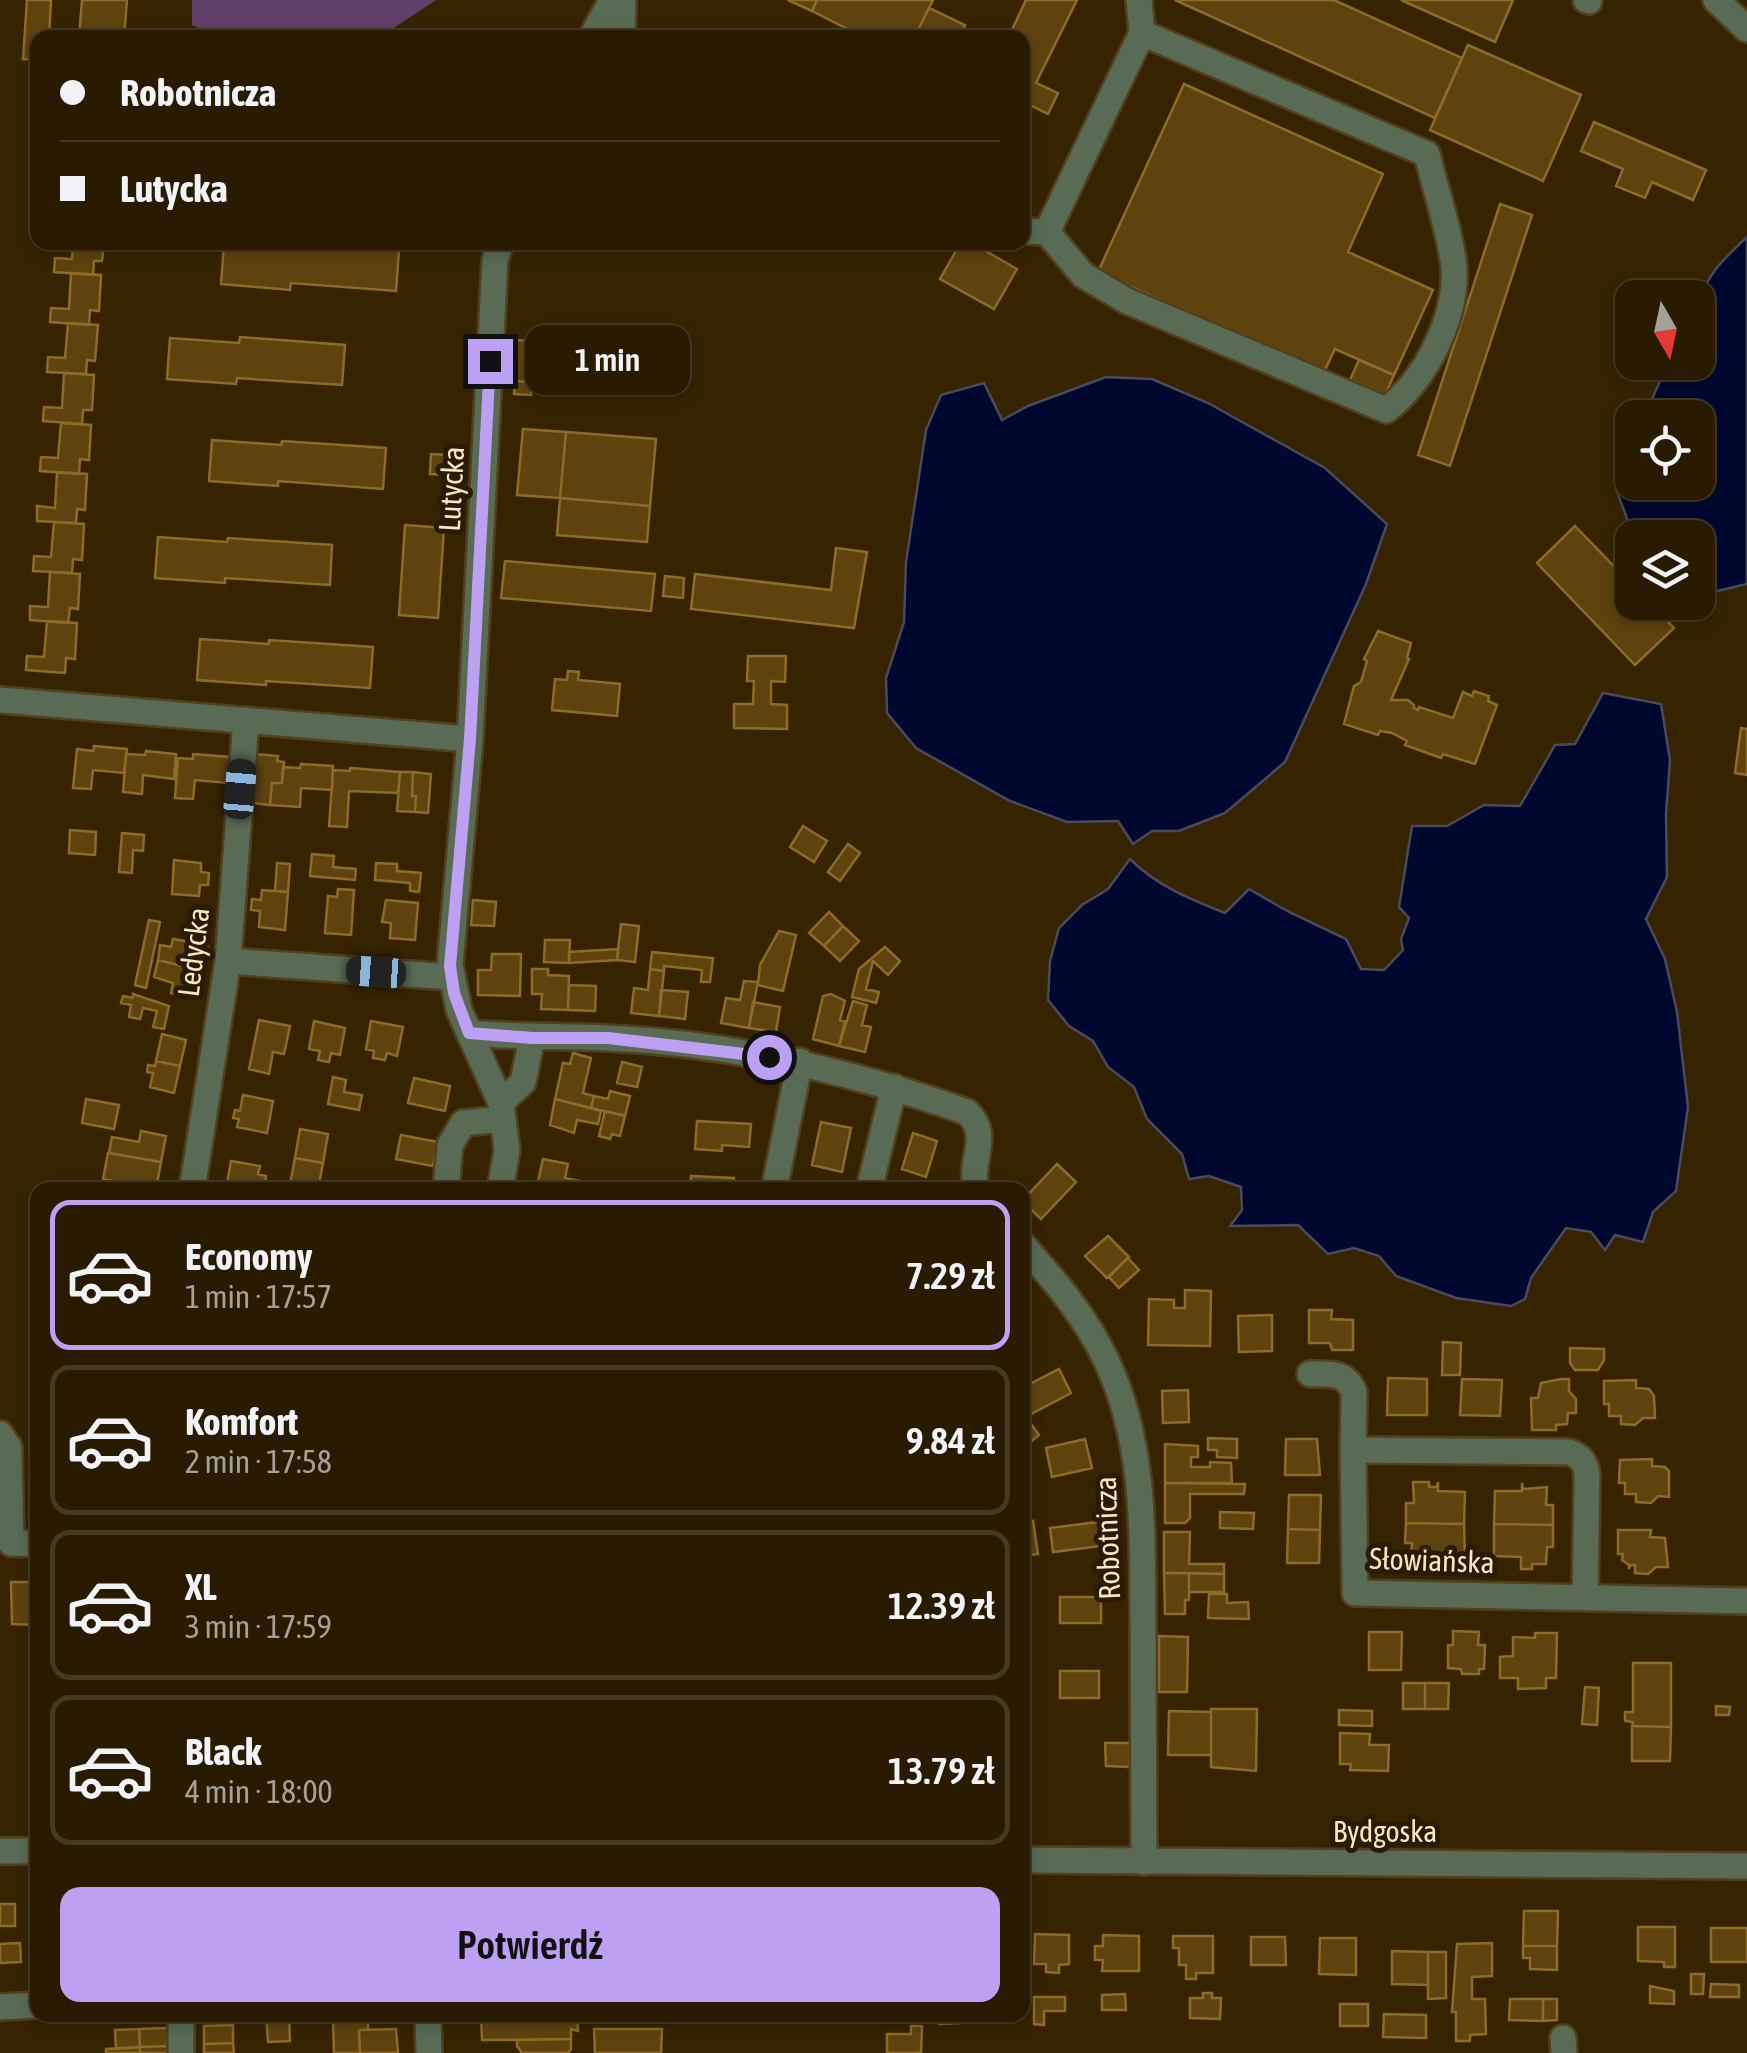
<!DOCTYPE html>
<html lang="pl">
<head>
<meta charset="utf-8">
<style>
	:root { --surface:#281b01; --page:#342810; --text:#f1f3f6; --muted:#a5a199; --line:#443923; --accent:#bca0f2 }
	body { margin:0; font-family:"Asap Condensed",sans-serif; background:var(--page); color:var(--text); height:100vh; display:flex; flex-direction:column; font-size:38px; white-space:nowrap }
	* { box-sizing:border-box; margin:0 }
	p { font-size:32px; color:var(--muted) }
	.icon { flex:none; width:55px; height:55px; fill:none; stroke:currentColor; stroke-width:2; stroke-linecap:round; stroke-linejoin:round }
	.map { position:relative; flex:1; overflow:hidden }
	.side { position:absolute; left:30px; top:1182px; width:1000px; height:840px; display:flex; flex-direction:column; background:var(--surface); border-radius:20px; box-shadow:0 5px 15px #0003,0 0 0 2px var(--line) }
	.side>* { flex:none }
	.guide { position:absolute; left:30px; top:30px; width:1000px; height:220px; border-radius:20px; box-shadow:0 5px 15px #0003,0 0 0 2px var(--line); display:grid; align-content:center; height:220px; padding:0 30px; background:var(--surface) }
	.needle { width:65px; rotate:171deg }
	.tools { position:absolute; left:1615px; top:280px; display:grid; gap:20px }
	.tools a { display:grid; place-items:center; width:100px; height:100px; border-radius:20px; background:var(--surface); box-shadow:0 5px 15px #0003,0 0 0 2px var(--line); font-size:50px }
	.end { position:absolute; width:45px; height:45px; margin:-22px; border:12px solid #bca0f2; background:#111; box-shadow:0 0 0 5px #111 }
	.from { border-radius:50% }
	.bubble { position:absolute; height:70px; border-radius:20px; background:var(--surface); box-shadow:0 5px 15px #0003,0 0 0 2px var(--line); font-size:32px; font-weight:600; line-height:70px; text-align:center }
	.car { position:absolute; width:30px; height:60px; margin:-30px -15px; border-radius:12px; box-shadow:0 0 8px 2px #0007; background:linear-gradient(#222 24%,#8ab4d8 0 40%,#222 0 76%,#8ab4d8 0 86%,#222 0) }
	.guide b { display:flex; align-items:center; gap:35px; height:95px; font-size:38px }
	.guide b+b { border-top:2px solid var(--line) }
	.guide i { width:25px; height:25px; background:var(--text) }
	ul { padding:18px 0 0; list-style:none }
	li { display:flex; align-items:center; gap:30px; height:150px; margin:0 20px 15px; padding:0 10px; border:5px solid var(--line); border-radius:20px }
	li div { flex:1 }
	li b { display:block; font-size:38px }
	li em { font-style:normal; font-weight:600 }
	li.on { border-color:var(--accent) }
	li>.icon { width:90px; height:90px; stroke-width:1.5 }
	.primary-button { display:flex; gap:20px; margin-top:auto; padding:20px 30px }
	.primary-button a { flex:1; height:115px; border-radius:20px; background:var(--accent); color:#111; font-size:40px; font-weight:600; line-height:115px; text-align:center }
	.map>svg:first-child { display:block }
</style>
</head>
<body>
<div class="map">
<svg width="1747" height="2053" viewBox="0 0 1747 2053">
	<rect width="100%" height="100%" fill="#362401"/>
	<!-- green -->
	<path fill="#603f69" d="M192 0H436L380 37H218L192 25Z"/>
	<!-- water -->
	<path fill="#000830" stroke="#4b4a5d" stroke-width="2.5" d="M1747 237V584L1704 594 1698 592V538L1634 537 1616 489 1632 447V482H1698V418L1644 417 1668 363 1698 362C1698 294 1695 285 1747 237Z
		M1106 377 1152 379 1208 403 1325 468 1387 524 1366 584 1285 762 1225 813 1179 831H1152L1133 844 1118 821 1067 822 1010 801 916 748 887 713 886 678 904 622 906 562 926 430 941 395 984 383 1002 420 1028 406Z
		M1603 693 1661 704 1670 760 1666 814 1667 877 1646 919 1665 959 1677 1012 1688 1107 1676 1191 1653 1212 1643 1242 1615 1235 1605 1250 1591 1232 1566 1228 1531 1278 1525 1299 1511 1306 1456 1298 1396 1276 1379 1256 1354 1248 1328 1254 1298 1225 1230 1226 1242 1210 1241 1187 1209 1176 1189 1179 1182 1154 1147 1119 1134 1087 1108 1067 1093 1041 1069 1026 1048 1000 1050 961 1059 928 1082 905 1108 889 1130 859C1157 886 1190 899 1225 913L1249 889 1289 912 1346 939 1361 969 1384 970 1403 950 1401 939 1409 918 1399 907 1412 826H1447L1484 805 1520 806 1555 745 1575 744Z"/>
	<!-- building -->
	<path fill="#5e430f" stroke="#8f6b2a" stroke-width="2.5" d="M27 0H51L49 38H38V60L23 59Z
		M82 0H127L124 38H79Z
		M788 0H817L812 11Z
		M817 0H933L914 38H865L812 11Z
		M1026 0H1077L1036 83 1058 93 1048 114 1022 101V38H1008Z
		M1175 0H1334L1462 58 1435 118Z
		M1401 0H1513L1495 42Z
		M929 8 965 25 959 38H914Z
		M1468 45 1581 95 1543 181 1430 130Z
		M1184 84 1383 174 1348 252 1433 290 1394 375 1335 349 1323 374 1098 272Z
		M1594 122 1706 170 1693 200 1652 182 1645 198 1616 186 1623 169 1581 151Z
		M1500 204 1532 215 1450 466 1418 455Z
		M73 242H104L102 261H94L93 275 54 272 55 258 72 259Z
		M961 242H970L1017 269 994 309 940 279Z
		M293 243 399 250 396 291 291 283 290 290 221 284 224 244 293 249Z
		M71 273 101 275 99 311 90 310 89 325 50 322 51 308 69 309Z
		M68 323 98 325 95 361 87 360 86 374 47 372 48 357 65 358Z
		M240 337 345 345 342 385 237 378 236 384 167 379 170 338 239 343Z
		M506 339 677 353 674 395 503 380Z
		M1359 360 1394 375 1385 395 1350 380Z
		M64 373 94 375 92 410H83L82 424 43 421 44 407 62 408Z
		M515 381 532 382 531 395 514 394Z
		M61 423 91 425 89 460 80 459 79 474 40 471 41 457 58 458Z
		M523 429 566 432 560 498 517 495Z
		M566 432 656 439 650 506 560 498Z
		M212 440 281 445 282 441 386 448 383 489 278 481V486L209 481Z
		M431 454 451 455 449 475 430 474Z
		M57 472 87 474 85 510 77 509 76 523 37 521V506L55 508Z
		M560 498 650 506 647 542 557 535Z
		M54 522 84 524 82 560 73 559 72 573 33 571 34 556 51 557Z
		M405 525 444 528 438 618 399 615Z
		M1575 526 1632 585V602H1649L1674 628 1635 665 1537 563Z
		M158 537 227 542 228 538 332 545 330 585 225 578V583L155 578Z
		M836 548 867 552 854 628 691 609 695 574 831 590Z
		M505 561 655 574 651 611 501 598Z
		M50 572 80 574 78 609 70 608 68 623 30 620V606L48 607Z
		M665 576 684 578 683 598 663 596Z
		M47 621 77 623 75 659 66 658 65 673 26 670 27 656 44 657Z
		M1378 631 1411 643 1407 658 1409 659 1391 700H1408L1414 705V708L1418 710 1419 707 1453 718 1463 692 1472 696 1474 691 1489 696 1488 701 1497 705 1475 764 1443 754 1441 758 1405 745 1407 741 1392 733 1380 731 1378 735 1344 724 1354 686 1361 682 1367 661 1364 659Z
		M200 639 269 644V640L373 647 370 688 266 681V685L197 680Z
		M748 656H786L785 682 771 681V704L787 705V729L734 728V704H753L754 681H747Z
		M568 671 579 672 578 680 620 684 617 716 552 710 555 679 567 680Z
		M1741 728 1747 729V775L1735 773Z
		M94 746 127 749 124 773 93 770 91 789 73 788 77 749 93 751Z
		M146 751 176 754 174 779 143 775 142 794 123 792 126 754 145 755Z
		M193 754 230 757 228 783 195 780 193 799 175 798 178 758 193 759Z
		M255 754 278 756 277 761 284 762 282 783H272L270 805 251 803Z
		M301 764 333 766 332 790 301 788 300 807 270 805 272 783H282L283 767 300 768Z
		M350 768 400 772 398 793 349 791 347 827 329 826 333 770 350 771Z
		M400 772H413L412 796H416L415 812 397 811Z
		M413 772 431 774 428 813 415 812 416 796H412Z
		M803 826 827 841 814 862 790 847Z
		M70 830 96 832 95 855 69 853Z
		M122 833 144 835 143 851 133 850 132 873 119 872Z
		M848 844 860 853 840 881 828 872Z
		M312 854 334 856 333 867 356 869 355 880 310 876Z
		M174 860 201 863V872L209 873 208 885H200L199 896 172 894Z
		M277 863 290 864 288 892 275 891Z
		M376 863 397 864V871L421 873 419 892 410 891V883L375 880Z
		M338 889 354 890 351 935 325 933 328 896 337 897Z
		M262 890 288 892 285 930 259 927 260 911 251 910 252 899 261 900Z
		M386 900 418 903 415 940 390 938 391 923 382 922Z
		M473 900 496 902 494 926 471 925Z
		M829 912 843 926 824 946 809 933Z
		M149 920 160 922 146 988 135 985Z
		M621 924 639 926 635 962 617 960Z
		M843 926 859 941 840 961 824 946Z
		M779 931 796 935 783 991 758 985 760 965Z
		M173 939 208 945 202 971 158 960 160 945 171 947Z
		M545 940H570L569 963 544 962Z
		M885 947 900 961 888 975 873 961 866 989 879 992 876 1003 852 997 859 969Z
		M618 949 617 960 569 963V952Z
		M652 952 713 958 710 982H701L702 970 664 966V971L650 969Z
		M492 954H521L520 996 478 995V970H491Z
		M158 960 202 971 196 998 171 993 173 983 154 977Z
		M532 969H548V975L569 976 568 1010 541 1009 542 994H532Z
		M650 969 664 971 659 1016 631 1013 634 988 648 990Z
		M744 981 758 982 749 1028 721 1023 726 998 740 1000Z
		M569 985 596 986 595 1011 568 1010Z
		M661 990 688 992 685 1019 659 1016Z
		M133 994 169 1006 164 1029 153 1027 157 1011 143 1008 140 1019 129 1017 131 1005 121 1003 123 996 133 998Z
		M831 994 845 1001 840 1020 845 1021 839 1046 813 1039 823 996Z
		M853 1001 867 1005 862 1025 871 1027 865 1052 839 1046Z
		M753 1002 780 1007 776 1032 749 1028Z
		M259 1020 290 1026 284 1054 273 1052 269 1074 249 1069Z
		M314 1021 345 1028 340 1055 331 1053 329 1062 318 1060 320 1051 309 1049Z
		M371 1021 403 1027 397 1056 387 1053 385 1060 373 1058 374 1051 366 1049Z
		M162 1034 186 1040 180 1066 156 1061Z
		M573 1053 591 1058 583 1093 594 1096 591 1108 555 1099 563 1063 570 1064Z
		M156 1061 180 1066 174 1093 150 1087 153 1073 147 1072 148 1065 155 1066Z
		M622 1062 642 1067 637 1087 617 1083Z
		M333 1077 346 1080 344 1092 362 1095 359 1110 328 1104Z
		M414 1078 450 1086 445 1111 408 1103Z
		M610 1091 630 1096 625 1116 591 1108 594 1096 608 1099Z
		M243 1095 273 1101 267 1133 237 1127 239 1119 233 1118 235 1110 240 1111Z
		M86 1099 119 1105 114 1129 82 1123Z
		M555 1099 601 1111 598 1124 577 1120 574 1133 550 1125Z
		M605 1111 625 1116 620 1136 612 1134 610 1139 599 1136Z
		M697 1121 751 1124 749 1147 722 1145V1151L695 1149Z
		M821 1122 851 1128 842 1172 812 1165Z
		M300 1129 328 1134 323 1163 295 1158Z
		M141 1131 166 1136 161 1162 109 1153 112 1137 139 1142Z
		M913 1133 937 1141 926 1177 902 1169Z
		M401 1135 438 1142 433 1166 396 1159Z
		M108 1153 161 1162 156 1189 103 1179Z
		M295 1158 323 1163 318 1190H289Z
		M543 1159 568 1164 565 1178 590 1183 589 1190H556L537 1186Z
		M231 1161 260 1166 258 1174 266 1176 264 1190H226Z
		M1057 1164 1076 1182 1041 1219 1022 1201Z
		M691 1176 734 1178 733 1190H690Z
		M1108 1236 1129 1257 1107 1278 1085 1256Z
		M1128 1258 1139 1270 1119 1288 1109 1277Z
		M1185 1290 1211 1291 1210 1346 1148 1345 1149 1299 1174 1300V1308H1185Z
		M1309 1310H1332L1331 1319 1353 1320V1350H1332L1330 1343H1309Z
		M1272 1315V1351L1239 1352 1238 1316Z
		M1443 1342 1461 1343 1460 1375H1442Z
		M1570 1348 1604 1349V1360L1598 1370H1575L1570 1363Z
		M1059 1369 1071 1393 1031 1414 1022 1399V1388Z
		M1388 1378 1427 1379V1415H1387Z
		M1462 1379 1502 1380 1500 1416 1460 1415Z
		M1561 1379H1569V1391L1576 1399V1413H1568L1567 1424 1556 1425V1430H1532L1531 1398H1538L1541 1383Z
		M1636 1380V1388L1649 1389 1654 1396 1655 1418H1643L1635 1425 1621 1424V1416H1609V1404H1604V1381Z
		M1188 1390 1189 1422 1163 1423 1162 1391Z
		M1029 1421 1039 1435 1023 1448 1022 1426Z
		M1208 1438 1237 1439V1458L1217 1457V1450H1208Z
		M1085 1439 1092 1468 1052 1477 1046 1448Z
		M1286 1439H1317L1320 1475H1285Z
		M1165 1444 1198 1446V1457H1191V1467H1210V1462L1231 1463 1232 1483H1165Z
		M1652 1459V1466L1665 1467 1669 1471V1497L1658 1496 1651 1503 1636 1502V1494H1625V1483H1619L1620 1460Z
		M1413 1482H1429V1487H1437L1438 1482V1491L1465 1492 1464 1524 1406 1523V1503H1414Z
		M1165 1483 1245 1484 1244 1494H1190V1518L1185 1523H1165Z
		M1522 1483 1523 1489 1547 1487 1546 1505H1553V1525L1494 1524 1495 1491H1522Z
		M1289 1495H1321L1320 1530 1288 1529Z
		M1220 1512 1254 1513 1253 1529 1220 1528Z
		M1033 1521 1038 1554 1022 1556V1527Z
		M1098 1522 1101 1546 1053 1552 1050 1528Z
		M1406 1523 1464 1524 1465 1556H1438V1564L1437 1558 1411 1560 1412 1543H1405Z
		M1494 1524 1553 1525V1547H1547L1546 1564H1532V1569H1521V1557L1494 1556Z
		M1288 1529 1320 1530 1319 1563H1287Z
		M1618 1530H1651L1650 1537 1665 1538 1668 1567H1656L1648 1574 1635 1573V1565H1630L1629 1569V1565L1622 1560 1623 1554H1618Z
		M1164 1532H1190L1189 1564H1224V1574L1164 1573Z
		M1164 1573H1189V1600H1185V1614H1165Z
		M1189 1573 1224 1574V1592H1189Z
		M11 1582H36V1625L12 1624Z
		M1209 1594H1227V1603L1248 1602 1249 1619 1208 1618Z
		M1060 1597H1101V1623H1060Z
		M1453 1631 1479 1632 1478 1645H1485L1484 1669H1479V1674H1462L1461 1669 1448 1668V1645H1453Z
		M1369 1632H1402L1401 1670H1369Z
		M1535 1633H1557L1556 1678H1546V1688L1518 1689V1678H1500V1657L1513 1656V1637L1535 1638Z
		M1159 1636 1188 1637 1187 1692H1159Z
		M1633 1663H1671V1727L1632 1726 1633 1722 1625 1721V1712H1633Z
		M1060 1671H1099V1698H1060Z
		M1403 1683H1425V1709H1403Z
		M1425 1683H1449L1448 1709H1425Z
		M1585 1687 1599 1688 1597 1725 1582 1724Z
		M1716 1706 1730 1707 1729 1715H1716Z
		M1211 1709H1257L1256 1771 1211 1767Z
		M1339 1710 1372 1711V1726L1339 1725Z
		M1169 1711 1211 1712V1755H1168Z
		M1632 1726 1671 1727 1670 1761H1632Z
		M1340 1733 1370 1734 1369 1745H1389L1388 1771 1350 1770 1351 1764H1340Z
		M1105 1743H1130V1767L1106 1766Z
		M0 1904H15V1926H0Z
		M1524 1911H1558L1557 1946H1523Z
		M1638 1927H1675V1967H1664V1962L1638 1961Z
		M1711 1928H1747V1962H1711Z
		M1035 1934 1069 1935V1964L1059 1965V1973L1046 1972V1964H1034Z
		M1103 1935 1139 1936V1971H1102L1103 1960H1095V1946H1103Z
		M1173 1936H1213V1973H1196V1979H1186V1965H1179V1948H1173Z
		M1251 1937H1285L1286 1965H1251Z
		M1320 1938H1356V1975L1319 1974Z
		M20 1943 21 1962 0 1963V1944Z
		M1492 1943V1976L1472 1977V1999H1485L1486 2034 1470 2035V2041H1456V2012H1452L1457 1944Z
		M1523 1946H1557V1970L1530 1969V1958H1523Z
		M1392 1951 1428 1952V1985L1392 1984Z
		M1428 1952H1446V1998L1428 1999Z
		M1691 1974H1704L1703 1994H1691Z
		M1711 1984 1739 1985V1997H1710Z
		M1650 1986 1674 1991V2004L1650 2003Z
		M1203 1993H1212V1998H1221L1220 2019 1190 2018V1998H1203Z
		M1125 1994 1126 2010H1102V1995Z
		M1034 1997H1065V2011H1044V2025L1034 2024Z
		M1510 1999H1543V2021L1509 2020Z
		M1543 1999H1557V2020L1543 2021Z
		M1340 2004H1368V2026H1340Z
		M1384 2014 1426 2015V2038L1383 2037Z
		M266 2015H289L290 2041 268 2042Z
		M481 2015H577L578 2031 571 2029V2039L482 2040Z
		M939 2015H960V2023L939 2024Z
		M368 2020V2030H359L360 2053H334L333 2022Z
		M233 2025V2043L204 2044V2026Z
		M911 2026H922L921 2053H887V2034H911Z
		M167 2028 168 2046 140 2047 139 2029Z
		M139 2029 140 2047 116 2049 115 2030Z
		M396 2029 398 2053H360L359 2030Z
		M594 2029H662L661 2053H595Z
		M571 2039V2049L568 2053H522L517 2046V2040Z
		M233 2043 234 2053H204V2044Z
		M168 2046 169 2053H140V2047Z
		M140 2047V2053H106V2049Z"/>
	<g fill="none" stroke-linecap="round" stroke-linejoin="round">
		<!-- minor casing -->
		<g stroke="#513f1d" stroke-width="30">
			<path id="minor" d="M1139 0 1142 33
				M1586 0 1589 1
				M1716 0 1747 29
				M591 38 612 0
				M622 38 623 0
				M1022 231 1047 232 1142 33 1427 154C1435 188 1451 235 1454 268 1457 318 1425 381 1386 410L1127 301 1083 275 1047 232
				M0 700 470 739
				M228 961 451 977
				M469 1033C516 1037 561 1036 607 1038 731 1043 851 1071 967 1112 993 1136 967 1162 977 1190
				M501 1103 523 1082 532 1038
				M192 1190 228 961 246 720
				M446 1190 450 1145 463 1123 503 1119
				M500 1190 507 1150 501 1103 459 1010 450 965 470 739 495 260 501 242
				M774 1190 800 1061
				M869 1190 894 1087
				M1022 1244C1055 1281 1086 1317 1107 1362 1147 1447 1142 1541 1143 1632 1143 1709 1144 1785 1144 1862
				M1310 1374C1330 1374 1345 1371 1354 1392L1353 1450
				M0 1434 9 1447 11 1543 38 1544
				M1585 1597 1587 1475C1586 1463 1581 1456 1569 1452L1353 1450 1355 1593 1747 1601
				M0 1851H38
				M1022 1860 1747 1866
				M0 2007 38 2005
				M181 2015V2053
				M428 2015 429 2053
				M1563 2038 1564 2053"/>
		</g>
		<!-- minor -->
		<use href="#minor" stroke="#596b54" stroke-width="25"/>
	</g>
	<g fill="none" stroke-linecap="round" stroke-linejoin="round">
		<!-- route -->
		<path stroke="#bca0f2" stroke-width="12" d="M490 361 470 739 450 966 454 993 469 1033 532 1038H608L769 1057"/>
	</g>
	<g text-anchor="middle" dominant-baseline="central" stroke-width="10" stroke-linejoin="round" paint-order="stroke">
		<!-- street labels -->
		<g font-size="30" fill="#f9e5c6" stroke="#281c08">
			<text transform="translate(451 489) rotate(-87)">Lutycka</text>
			<text transform="translate(193 952) rotate(-83)">Ledycka</text>
			<text transform="translate(1107 1538) rotate(-92)">Robotnicza</text>
			<text transform="translate(1432 1560) rotate(2)">Słowiańska</text>
			<text x="1385" y="1831">Bydgoska</text>
		</g>
	</g>
</svg>
<div class="tools">
<a><svg class="needle" viewBox="-14 -14 28 28"><path d="M0-13l5 13h-10z" fill="#e53935"/><path d="M0 13l5-13h-10z" fill="#a5a199"/></svg></a>
<a><svg class="icon" aria-label="locate" viewBox="0 0 24 24"><circle cx="12" cy="12" r="6"/><path d="M12 2v4M12 18v4M2 12h4M18 12h4"/></svg></a>
<a><svg class="icon" aria-label="layers" viewBox="0 0 24 24"><path d="M12 4l9 5-9 5-9-5zM3 14l9 5 9-5"/></svg></a>
</div>
<i class="end from" style="left:769px;top:1057px"></i>
<i class="end" style="left:490px;top:361px"></i>
<div class="bubble" style="left:525px;top:325px;width:165px">1 min</div>
<i class="car" style="left:240px;top:789px;rotate:5deg"></i>
<i class="car" style="left:376px;top:972px;rotate:274deg"></i>
<div class="guide">
<b><i class="from"></i>Robotnicza</b>
<b><i></i>Lutycka</b>
</div>
<section class="side">
<ul>
<li class="on"><svg class="icon" aria-label="car" viewBox="0 0 24 24"><path d="M5 17H2v-5l4-1 3-4h7l3 4 3 1v5h-3M9 17h6M6 11h13"/><circle cx="7" cy="17" r="2"/><circle cx="17" cy="17" r="2"/></svg><div><b>Economy</b><p>1 min · 17:57</p></div><em>7.29 zł</em></li>
<li><svg class="icon" aria-label="car" viewBox="0 0 24 24"><path d="M5 17H2v-5l4-1 3-4h7l3 4 3 1v5h-3M9 17h6M6 11h13"/><circle cx="7" cy="17" r="2"/><circle cx="17" cy="17" r="2"/></svg><div><b>Komfort</b><p>2 min · 17:58</p></div><em>9.84 zł</em></li>
<li><svg class="icon" aria-label="car" viewBox="0 0 24 24"><path d="M5 17H2v-5l4-1 3-4h7l3 4 3 1v5h-3M9 17h6M6 11h13"/><circle cx="7" cy="17" r="2"/><circle cx="17" cy="17" r="2"/></svg><div><b>XL</b><p>3 min · 17:59</p></div><em>12.39 zł</em></li>
<li><svg class="icon" aria-label="car" viewBox="0 0 24 24"><path d="M5 17H2v-5l4-1 3-4h7l3 4 3 1v5h-3M9 17h6M6 11h13"/><circle cx="7" cy="17" r="2"/><circle cx="17" cy="17" r="2"/></svg><div><b>Black</b><p>4 min · 18:00</p></div><em>13.79 zł</em></li>
</ul>
<div class="primary-button"><a>Potwierdź</a></div>
</section>
</div>
</body>
</html>
